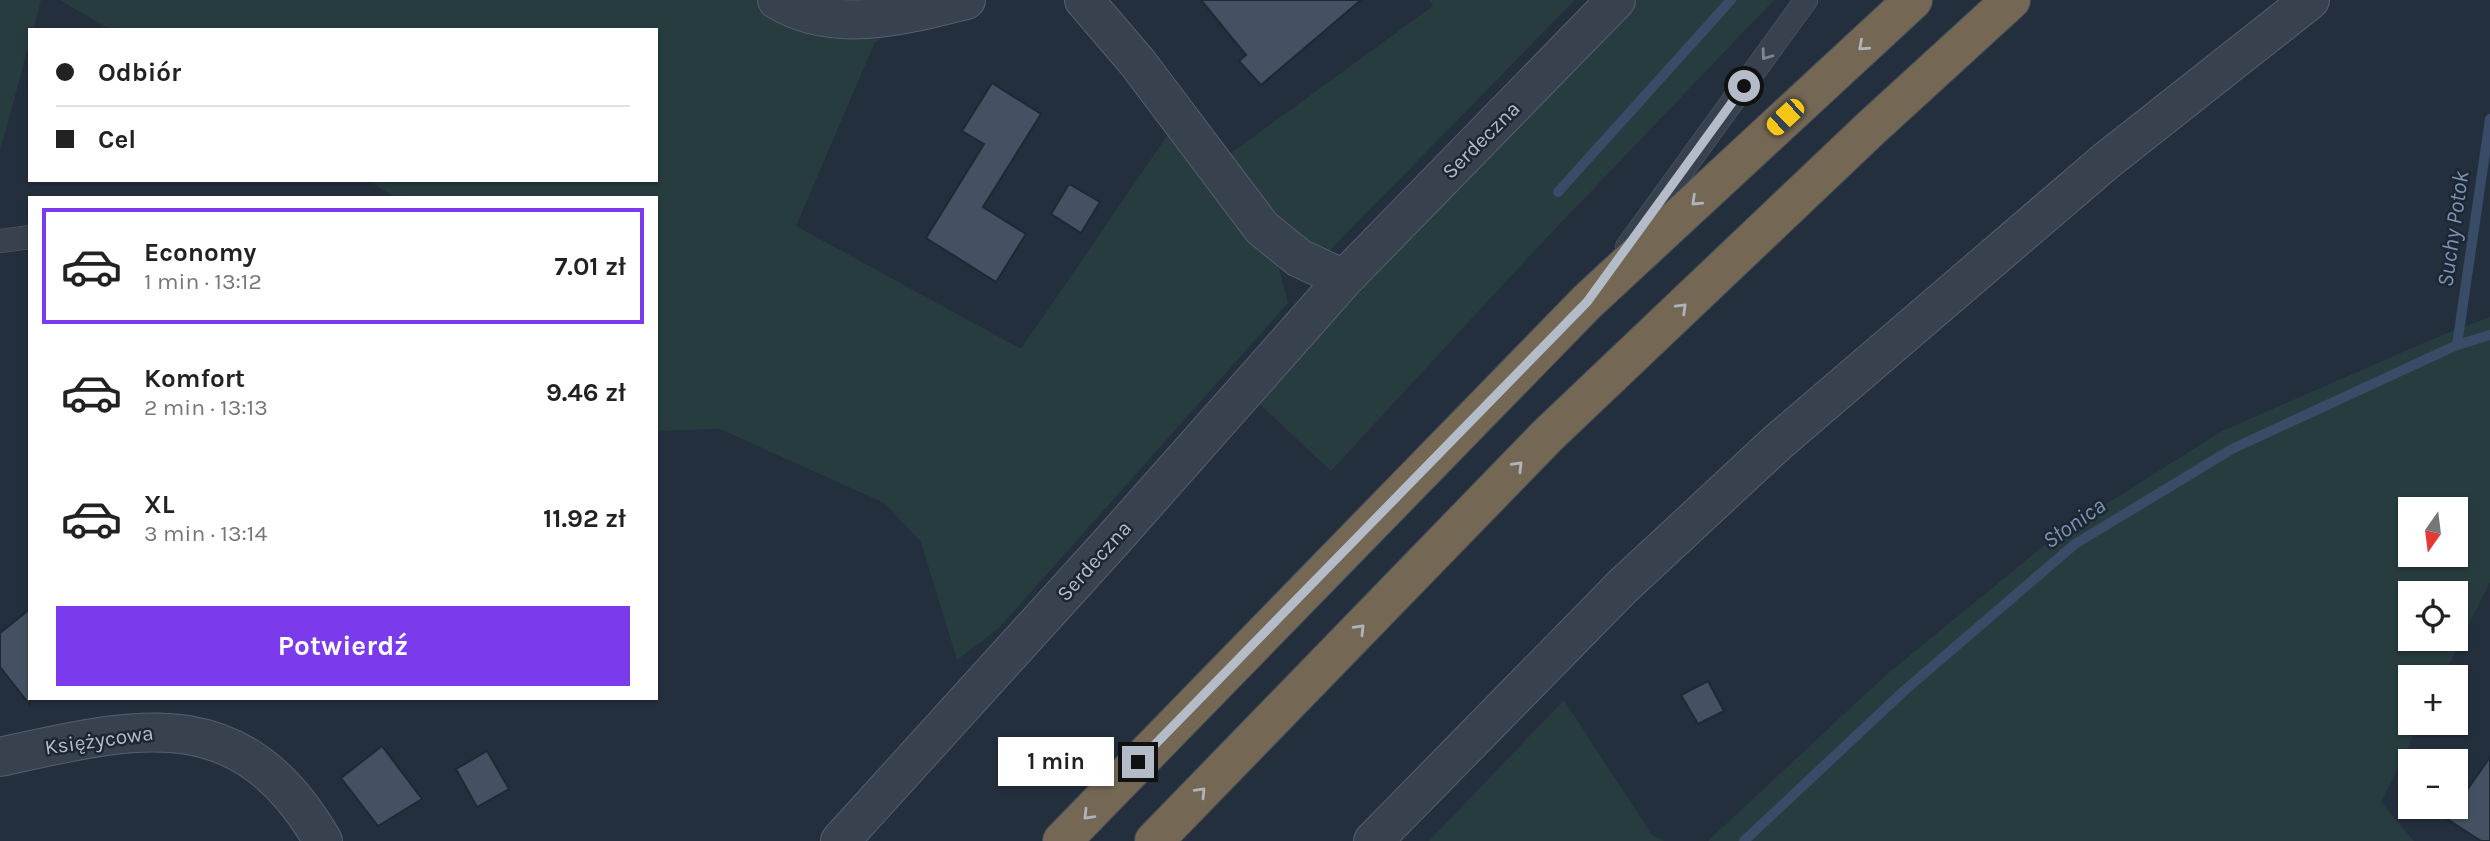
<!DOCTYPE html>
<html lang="pl">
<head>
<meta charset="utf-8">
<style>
	:root { --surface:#fff; --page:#f2f2f2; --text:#222; --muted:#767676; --line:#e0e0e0; --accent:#7c3aed }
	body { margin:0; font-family:Karla,sans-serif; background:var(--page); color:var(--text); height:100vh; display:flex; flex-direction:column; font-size:26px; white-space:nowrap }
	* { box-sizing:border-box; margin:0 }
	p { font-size:23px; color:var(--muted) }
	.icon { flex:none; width:38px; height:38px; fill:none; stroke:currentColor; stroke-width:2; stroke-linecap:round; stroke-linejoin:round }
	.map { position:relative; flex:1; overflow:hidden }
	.panel { position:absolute; left:28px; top:196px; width:630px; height:504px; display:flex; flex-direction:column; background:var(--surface); border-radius:0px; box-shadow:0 2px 5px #0004 }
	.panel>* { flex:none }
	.hud { position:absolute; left:28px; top:28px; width:630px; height:154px; border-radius:0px; box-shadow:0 2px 5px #0004; display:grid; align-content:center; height:154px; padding:0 28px; background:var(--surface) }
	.needle { width:46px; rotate:194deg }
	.buttons { position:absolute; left:2398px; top:497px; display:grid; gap:14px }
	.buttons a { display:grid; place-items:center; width:70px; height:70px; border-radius:0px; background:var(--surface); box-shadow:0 2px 5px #0004; font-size:35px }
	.end { position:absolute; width:32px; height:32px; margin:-16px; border:9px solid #b4bcc9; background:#111; box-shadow:0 0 0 4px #111 }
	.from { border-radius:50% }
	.bubble { position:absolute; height:49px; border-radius:0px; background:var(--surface); box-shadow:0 2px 5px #0004; font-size:23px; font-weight:700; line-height:49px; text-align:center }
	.car { position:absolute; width:21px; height:42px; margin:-21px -10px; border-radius:9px; box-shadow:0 0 5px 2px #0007; background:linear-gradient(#f5c518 24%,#345 0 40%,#f5c518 0 76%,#345 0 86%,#f5c518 0) }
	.hud b { display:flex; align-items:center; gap:24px; height:66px; font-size:26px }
	.hud b+b { border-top:2px solid var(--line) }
	.hud i { width:18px; height:18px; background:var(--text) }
	ul { padding:12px 0 0; list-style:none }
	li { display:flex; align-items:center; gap:21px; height:116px; margin:0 14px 10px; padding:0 14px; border:4px solid transparent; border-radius:0px }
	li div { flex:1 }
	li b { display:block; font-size:26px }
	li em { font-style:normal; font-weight:700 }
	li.current { border-color:var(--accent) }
	li>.icon { width:63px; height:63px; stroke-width:1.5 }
	.action { display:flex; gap:14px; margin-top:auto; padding:14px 28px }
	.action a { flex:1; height:80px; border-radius:0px; background:var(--accent); color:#fff; font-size:28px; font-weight:700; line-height:80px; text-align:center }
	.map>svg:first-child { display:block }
</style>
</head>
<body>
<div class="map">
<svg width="2490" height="841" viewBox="0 0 2490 841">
	<rect width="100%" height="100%" fill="#242f3e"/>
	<!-- green -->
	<path fill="#263c3f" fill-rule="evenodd" d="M0 0H41L33 30H30V41L0 151Z
		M60 0H764L886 27 882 38 875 42 796 226 1021 349 1171 130 1279 268 1288 303 999 628 957 660 921 542 884 503 720 429 656 431V198H397L367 180H656V30H111Z
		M1429 0H1575L1328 252C1279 234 1258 196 1227 156L1433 6Z
		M1637 0H1774L1536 249 1331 471 1256 401Z
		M2490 317V582L2443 677H2410V723H2420L2381 802 2414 841H1708L1887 674 2057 535 2222 431 2442 335ZM2410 509H2455V555H2410ZM2410 593H2455V639H2410Z
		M1564 700 1652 835 1665 841H1429Z"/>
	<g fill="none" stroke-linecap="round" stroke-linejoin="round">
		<!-- stream -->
		<path stroke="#394c67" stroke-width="10" d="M1558 192 1731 0
			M2457 345 2490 119
			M1744 841 1905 690 2075 544 2232 449 2457 345 2490 335"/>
	</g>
	<!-- building -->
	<path fill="#455162" stroke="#1f2835" stroke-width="2" d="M1201 0H1361L1261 85 1239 61 1246 55Z
		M992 83 1041 114 983 207 1026 234 996 282 926 238 984 144 962 131Z
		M1069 184 1100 202 1081 233 1051 214Z
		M30 609V705L0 667V633Z
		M1708 681 1724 711 1698 724 1681 695Z
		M382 746 422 799 378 826 341 778Z
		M487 751 509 789 477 807 456 769Z
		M2490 757V841H2481L2447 819Z"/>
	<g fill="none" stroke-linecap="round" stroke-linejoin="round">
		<!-- lane casing -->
		<g stroke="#565f6c" stroke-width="24">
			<path id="lane" d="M0 241 30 237
				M1627 247 1806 0"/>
		</g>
		<!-- street casing -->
		<g stroke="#565f6c" stroke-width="40">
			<path id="street" d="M777 0C835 35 906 15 966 0
				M1084 0 1137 62 1262 228 1299 258 1344 279
				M0 757C137 727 240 698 323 841
				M840 841 1113 540 1344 279 1616 0
				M1373 841 1623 586 1778 442 2106 161 2310 0"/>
		</g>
		<!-- highway casing -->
		<g stroke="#434c59" stroke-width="40">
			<path id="highway" d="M1062 841 1587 302 1913 0
				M1154 841 1547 436 1870 129 2011 0"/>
		</g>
		<!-- lane -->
		<use href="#lane" stroke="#38414e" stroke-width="23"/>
		<!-- street -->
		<use href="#street" stroke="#38414e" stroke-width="38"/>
		<!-- highway -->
		<use href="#highway" stroke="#746855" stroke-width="38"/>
	</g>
	<!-- one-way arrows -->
	<defs><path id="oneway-chevron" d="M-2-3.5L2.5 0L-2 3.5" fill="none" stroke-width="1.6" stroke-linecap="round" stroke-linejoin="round" transform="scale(1.75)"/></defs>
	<g stroke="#aeb4bd">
		<use href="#oneway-chevron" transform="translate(1863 46) rotate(138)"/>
		<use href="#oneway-chevron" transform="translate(1696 201) rotate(137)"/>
		<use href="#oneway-chevron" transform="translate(1682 308) rotate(-44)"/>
		<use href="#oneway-chevron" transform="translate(1518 466) rotate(-46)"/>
		<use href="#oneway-chevron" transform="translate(1360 629) rotate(-46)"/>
		<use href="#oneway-chevron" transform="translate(1201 792) rotate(-46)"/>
		<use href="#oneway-chevron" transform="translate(1088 815) rotate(134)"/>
	</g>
	<use stroke="#7c8592" href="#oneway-chevron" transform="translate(1766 55) rotate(126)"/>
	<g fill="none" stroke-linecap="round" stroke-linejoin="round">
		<!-- route -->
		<path stroke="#b4bcc9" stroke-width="9" d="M1138 762 1587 302 1744 86"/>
	</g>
	<g text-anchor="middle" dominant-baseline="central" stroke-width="5" stroke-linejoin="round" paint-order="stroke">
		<!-- street labels -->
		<g font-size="21" fill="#b4bcc9" stroke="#1d2633">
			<text transform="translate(1481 140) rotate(-45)">Serdeczna</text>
			<text transform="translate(1094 561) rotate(-48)">Serdeczna</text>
			<text transform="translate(99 740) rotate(-8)">Księżycowa</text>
		</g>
		<!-- water labels -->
		<g font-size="23" font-style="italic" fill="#7c92b1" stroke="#1d2633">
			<text transform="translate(2453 229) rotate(-82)">Suchy Potok</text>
			<text transform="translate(2074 523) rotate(-35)">Słonica</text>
		</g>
	</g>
</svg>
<div class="buttons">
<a><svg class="needle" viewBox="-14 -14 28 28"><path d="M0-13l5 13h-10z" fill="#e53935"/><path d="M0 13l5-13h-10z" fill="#767676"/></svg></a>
<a><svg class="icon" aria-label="locate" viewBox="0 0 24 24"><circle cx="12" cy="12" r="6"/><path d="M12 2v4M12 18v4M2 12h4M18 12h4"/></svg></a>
<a>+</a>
<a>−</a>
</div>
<i class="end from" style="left:1744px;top:86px"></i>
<i class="end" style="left:1138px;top:762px"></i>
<div class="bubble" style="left:998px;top:737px;width:116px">1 min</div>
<i class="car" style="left:1785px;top:117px;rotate:227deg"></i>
<div class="hud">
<b><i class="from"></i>Odbiór</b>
<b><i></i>Cel</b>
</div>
<section class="panel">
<ul>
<li class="current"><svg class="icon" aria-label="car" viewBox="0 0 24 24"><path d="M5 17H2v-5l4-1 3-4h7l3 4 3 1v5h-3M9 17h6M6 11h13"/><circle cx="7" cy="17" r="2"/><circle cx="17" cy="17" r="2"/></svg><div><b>Economy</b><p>1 min · 13:12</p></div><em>7.01 zł</em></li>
<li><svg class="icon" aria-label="car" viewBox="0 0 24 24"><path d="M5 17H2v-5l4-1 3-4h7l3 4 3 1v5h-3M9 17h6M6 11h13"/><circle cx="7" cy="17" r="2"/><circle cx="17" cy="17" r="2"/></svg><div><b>Komfort</b><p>2 min · 13:13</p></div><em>9.46 zł</em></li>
<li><svg class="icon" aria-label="car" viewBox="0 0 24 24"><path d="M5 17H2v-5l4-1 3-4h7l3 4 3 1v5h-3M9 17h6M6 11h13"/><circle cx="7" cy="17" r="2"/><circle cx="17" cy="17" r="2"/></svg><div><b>XL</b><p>3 min · 13:14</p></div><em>11.92 zł</em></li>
</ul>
<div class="action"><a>Potwierdź</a></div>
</section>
</div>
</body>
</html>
